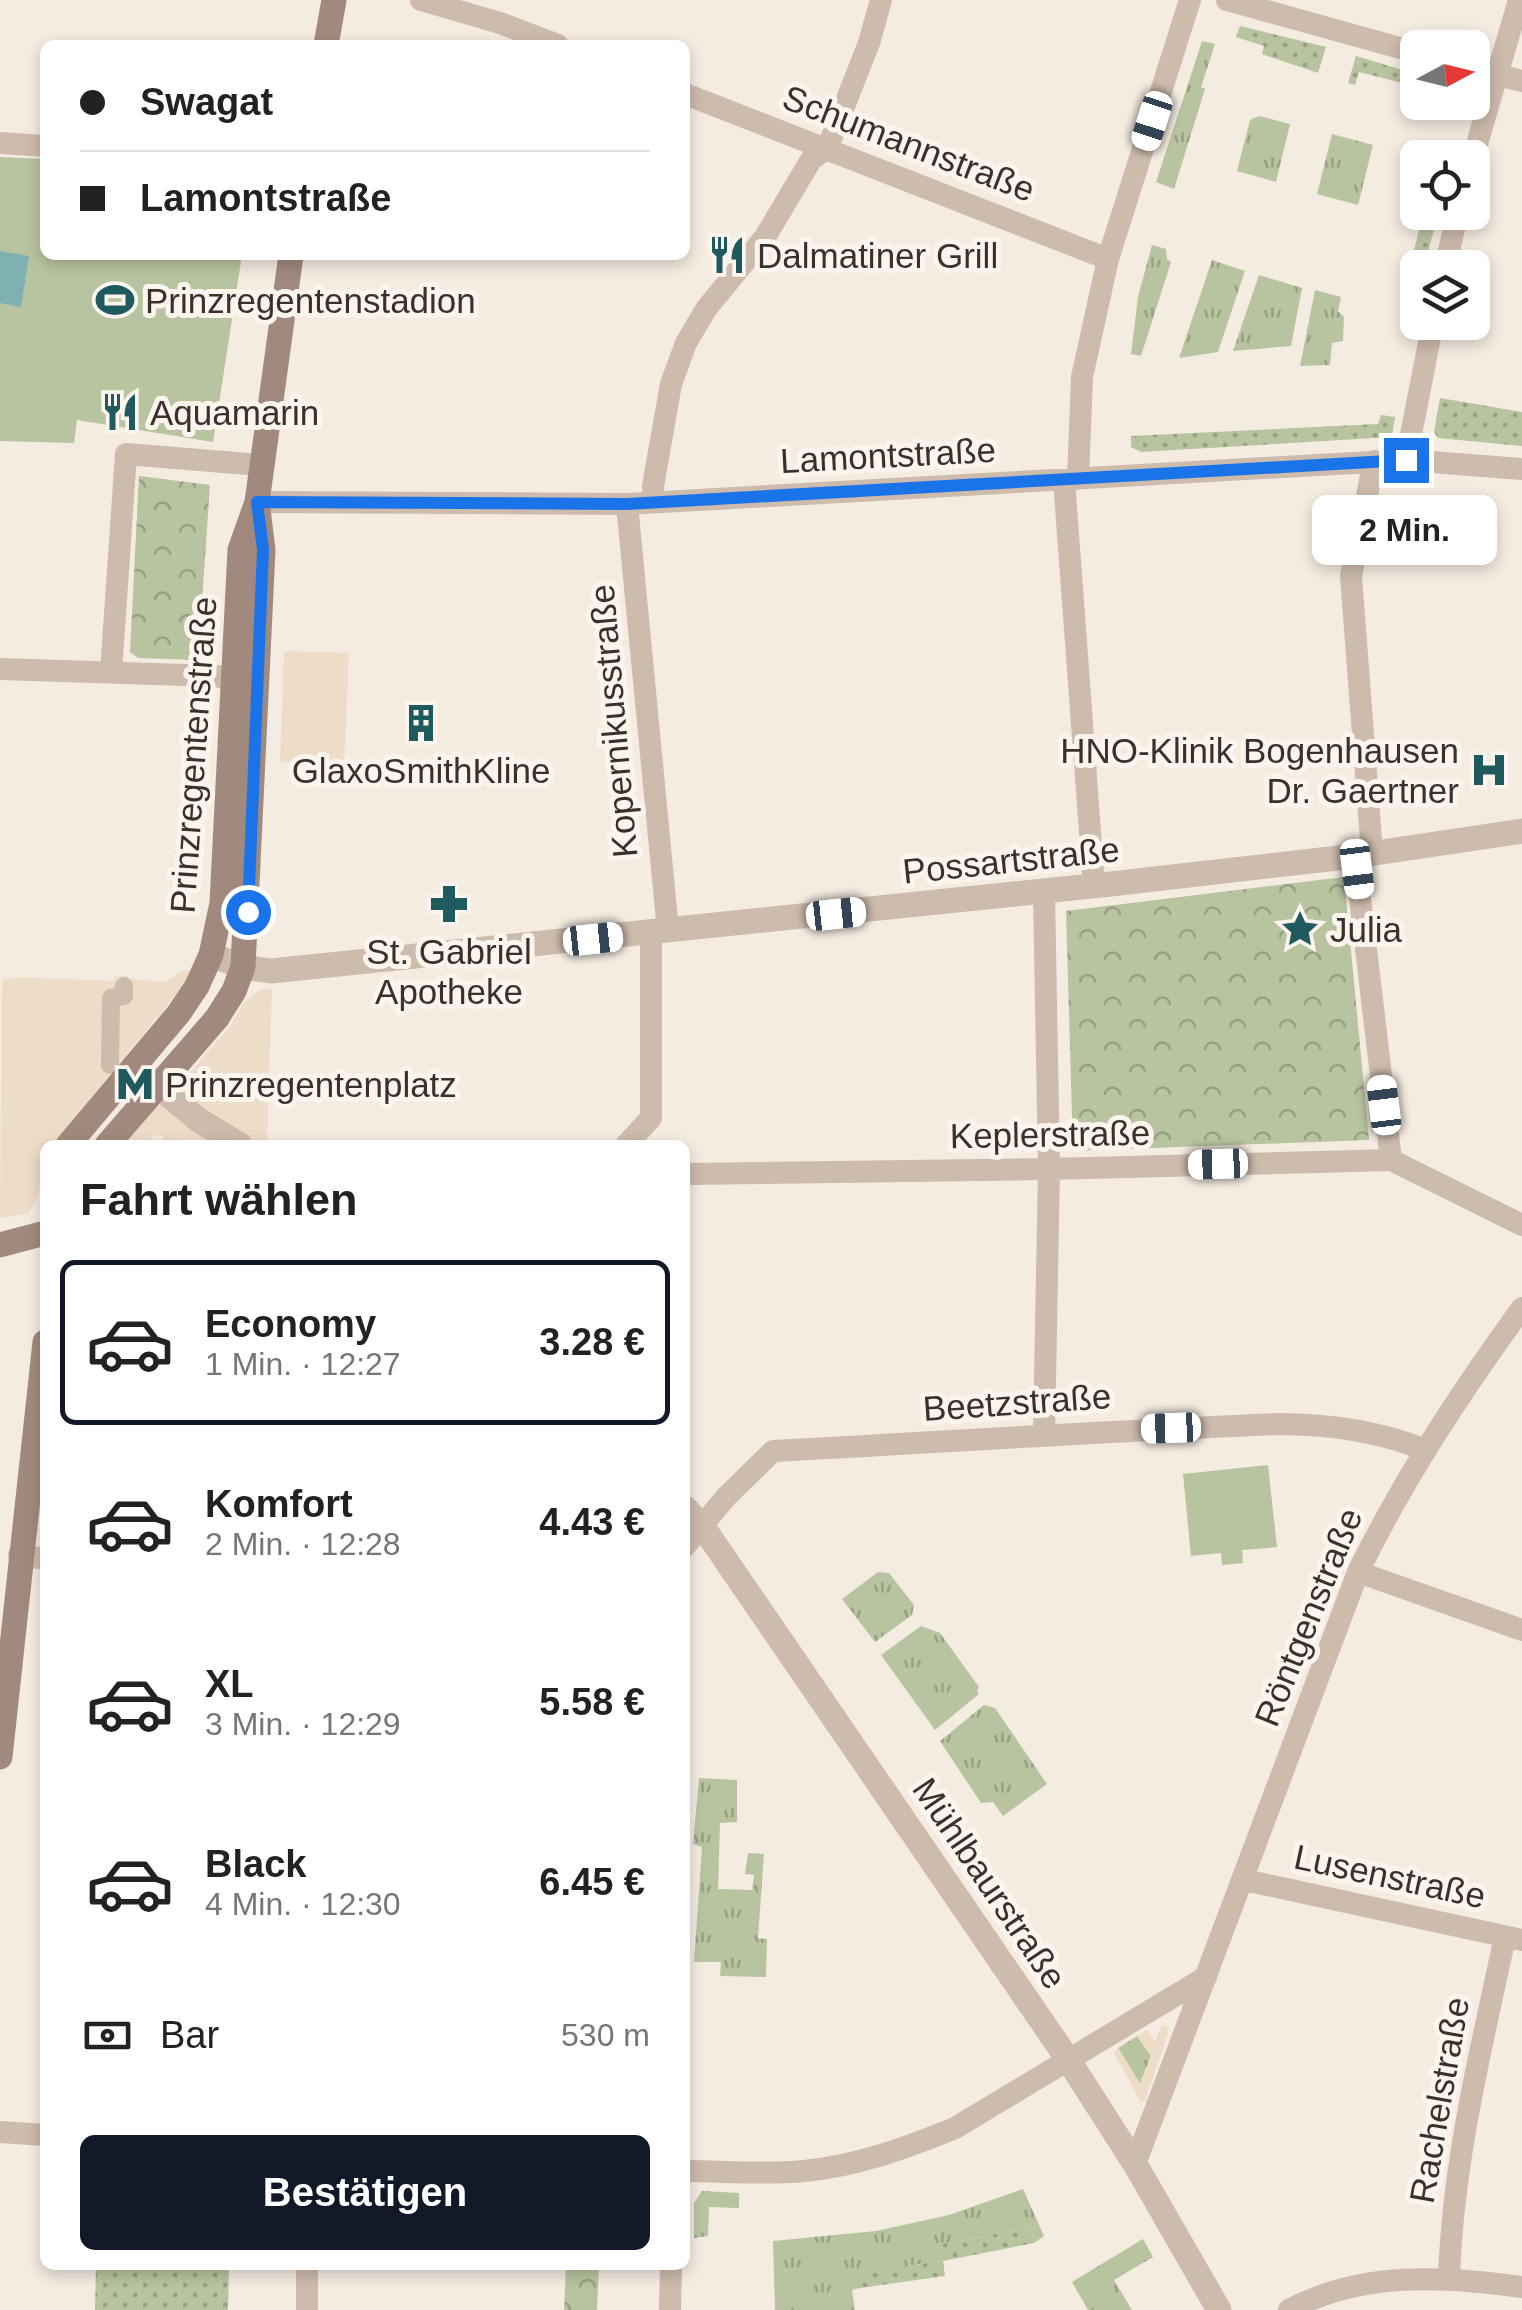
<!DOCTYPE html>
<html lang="de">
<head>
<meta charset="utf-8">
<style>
	:root { --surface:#fff; --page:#f2f2f2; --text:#222; --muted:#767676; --line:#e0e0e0; --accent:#111827 }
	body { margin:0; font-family:Arial,sans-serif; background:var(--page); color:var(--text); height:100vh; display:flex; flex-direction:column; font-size:38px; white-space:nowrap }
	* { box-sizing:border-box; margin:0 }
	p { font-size:32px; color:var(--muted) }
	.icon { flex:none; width:55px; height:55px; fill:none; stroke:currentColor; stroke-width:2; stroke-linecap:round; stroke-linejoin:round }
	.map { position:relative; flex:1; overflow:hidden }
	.side { position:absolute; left:40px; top:1140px; width:650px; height:1130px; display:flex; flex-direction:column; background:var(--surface); border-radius:15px; box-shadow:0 5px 15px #0003 }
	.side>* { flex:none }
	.top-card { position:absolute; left:40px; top:40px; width:650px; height:220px; border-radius:15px; box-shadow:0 5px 15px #0003; display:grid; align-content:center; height:220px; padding:0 40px; background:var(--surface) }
	.needle { width:65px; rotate:83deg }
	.fabs { position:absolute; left:1400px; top:30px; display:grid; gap:20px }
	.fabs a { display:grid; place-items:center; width:90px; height:90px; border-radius:15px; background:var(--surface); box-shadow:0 5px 15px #0003; font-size:50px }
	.end { position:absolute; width:45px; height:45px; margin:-22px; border:12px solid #1a73e8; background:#fff; box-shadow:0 0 0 5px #fff }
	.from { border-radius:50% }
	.bubble { position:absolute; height:70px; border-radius:15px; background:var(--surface); box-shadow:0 5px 15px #0003; font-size:32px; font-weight:600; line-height:70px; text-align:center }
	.car { position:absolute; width:30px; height:60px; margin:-30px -15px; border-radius:12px; box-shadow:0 0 8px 2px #0007; background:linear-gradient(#fff 24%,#345 0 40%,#fff 0 76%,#345 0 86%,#fff 0) }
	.top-card b { display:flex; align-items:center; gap:35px; height:95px; font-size:38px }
	.top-card b+b { border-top:2px solid var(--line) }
	.top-card i { width:25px; height:25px; background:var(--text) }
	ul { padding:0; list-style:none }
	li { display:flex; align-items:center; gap:30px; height:165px; margin:0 20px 15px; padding:0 20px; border:5px solid transparent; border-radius:15px }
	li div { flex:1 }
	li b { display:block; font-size:38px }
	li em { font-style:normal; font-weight:600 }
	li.current { border-color:var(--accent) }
	li>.icon { width:90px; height:90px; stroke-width:1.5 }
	h2 { padding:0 40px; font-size:45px; line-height:120px }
	.pay { display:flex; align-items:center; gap:25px; height:110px; padding:0 40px; font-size:38px }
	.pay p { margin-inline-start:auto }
	.button { display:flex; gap:20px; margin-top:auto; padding:20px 40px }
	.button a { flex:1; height:115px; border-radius:15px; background:var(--accent); color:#fff; font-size:40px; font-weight:600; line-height:115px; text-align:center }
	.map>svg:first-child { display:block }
</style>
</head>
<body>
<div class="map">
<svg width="1522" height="2310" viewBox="0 0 1522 2310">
	<defs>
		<pattern id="grass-tufts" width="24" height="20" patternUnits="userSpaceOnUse" patternTransform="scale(2.5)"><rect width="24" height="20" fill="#b8c4a0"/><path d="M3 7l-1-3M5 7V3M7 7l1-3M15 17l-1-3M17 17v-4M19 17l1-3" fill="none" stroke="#97a083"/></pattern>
		<pattern id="park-crowns" width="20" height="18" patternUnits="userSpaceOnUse" patternTransform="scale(2.5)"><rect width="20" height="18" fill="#b8c4a0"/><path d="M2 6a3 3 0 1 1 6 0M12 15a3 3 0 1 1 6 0" fill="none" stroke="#97a083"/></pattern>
		<pattern id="garden-dots" width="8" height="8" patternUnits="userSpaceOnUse" patternTransform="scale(2.5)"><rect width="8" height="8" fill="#b8c4a0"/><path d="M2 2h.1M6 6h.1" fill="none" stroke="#97a083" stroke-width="1.8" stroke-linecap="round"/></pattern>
	</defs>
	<rect width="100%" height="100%" fill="#f4ebe1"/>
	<!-- grass -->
	<path fill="url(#grass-tufts)" d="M1202 41 1215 44 1201 87 1205 89 1174 189 1156 182Z
		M1259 116 1290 124 1276 182 1237 171 1250 120Z
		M1332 134 1373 145 1358 205 1317 194Z
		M1152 245 1166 249 1167 259 1171 262 1141 356 1131 354 1138 297Z
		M1212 260 1245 271 1218 352 1179 358Z
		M1259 275 1302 288 1291 346 1233 351Z
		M1315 290 1341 297 1338 311 1344 317 1343 341 1332 343 1330 365 1300 366Z
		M878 1572 889 1573 914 1605 912 1615 875 1642 842 1599Z
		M921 1626 940 1633 979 1687 977 1690 979 1694 935 1730 881 1655Z
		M984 1705 995 1708 1047 1784 1003 1816 993 1802 981 1803 940 1741Z
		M699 1778 737 1780V1822L720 1823 718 1889 752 1890 754 1875 745 1874 748 1853 764 1854 758 1938 767 1939 766 1977 720 1976 721 1962H694L702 1847 693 1844Z
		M1137 2036 1151 2056 1140 2084 1118 2048Z
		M1023 2189 1044 2236 1034 2243 1031 2227 942 2244V2261L860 2273V2288L852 2290 855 2310H775L773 2241 876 2231 949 2215Z
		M702 2191 739 2193V2208L709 2207 708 2236 694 2238V2203Z
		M1143 2239 1153 2257 1114 2280 1132 2310H1088L1072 2282Z"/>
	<!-- park -->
	<path fill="url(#park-crowns)" d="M139 476 210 485 198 660 138 658 130 652Z
		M1344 877 1369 1140 1073 1151 1066 911Z
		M566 2265H599L597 2310H564Z"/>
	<!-- garden -->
	<path fill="url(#garden-dots)" d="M1240 26 1326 47 1318 73 1262 54 1264 46 1236 37Z
		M1356 56 1406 71 1402 83 1359 72 1355 85 1348 83Z
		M1423 213 1438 214 1424 267 1418 268 1417 291 1405 288Z
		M1440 398 1522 412V446L1438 438 1434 432Z
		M1381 415 1395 417 1392 437 1141 452 1131 447V436L1378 424Z
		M1031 2227 1034 2243 943 2261 945 2276 860 2288 859 2273 942 2261 941 2244Z
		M96 2265H229L228 2310H95Z"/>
	<!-- pitch -->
	<path fill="#b8c4a0" d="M0 157 45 159V255H242L213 442 77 420 74 443 0 441Z
		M1268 1465 1277 1547 1242 1550 1243 1563 1222 1565 1221 1553 1191 1556 1183 1474Z"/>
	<!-- plaza -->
	<path fill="#ecdcc8" d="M284 651 349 653 344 764 280 762Z
		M185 970 192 971 173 998 52 1145H45L38 1195 28 1214 0 1218 2 980 18 977 113 981 114 977 128 976 129 979 164 982Z
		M272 988 267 1145H163V1136L152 1135 150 1145H119L155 1106 162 1105 230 1026 244 1002 258 991Z
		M1162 2025 1167 2027 1168 2033 1145 2101 1141 2102 1114 2053 1118 2048 1140 2083 1151 2056 1137 2036 1147 2030 1155 2042Z"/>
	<!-- water -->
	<path fill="#7fb0b2" d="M0 251 29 256 21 307 0 303Z"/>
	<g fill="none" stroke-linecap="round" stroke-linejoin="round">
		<!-- pedestrian -->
		<path stroke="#cdbbac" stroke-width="18" d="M110 1065 111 998 124 996V986"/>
		<!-- minor -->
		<path stroke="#cdbbac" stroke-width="22" d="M421 0 500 23 558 45
			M1227 0 1418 53
			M1472 68 1522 81
			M685 94 1108 259
			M0 143 45 146
			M1472 161 1519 0
			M1445 268 1458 212
			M1406 460 1433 322
			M1078 479 1082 377 1108 259 1190 0
			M1064 480 1094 886
			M257 502 627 504 1406 460 1522 469
			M654 502 653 486 671 384 686 343 706 309 765 237 811 160 828 147 869 43 881 0
			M627 504 668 931
			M0 669 217 676 249 685
			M111 672 126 454 261 465
			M1372 853 1351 576 1374 461
			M1355 856 1391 1160
			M1044 892 1049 1169 1044 1433
			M626 1145 651 1118V933
			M685 1174 1049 1169 1391 1160 1522 1225
			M685 1546 726 1497 773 1451C941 1442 1108 1431 1276 1424 1328 1424 1377 1430 1425 1450
			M19 1555 45 1559
			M1358 1572 1522 1630
			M1244 1880 1522 1940
			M0 2132 45 2135
			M1135 2164 1358 1572C1404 1478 1461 1392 1522 1308
			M685 2171C724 2171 765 2175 804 2171 857 2166 906 2148 955 2128L1206 1977
			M307 2265V2310
			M1449 2277C1453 2161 1481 2049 1505 1937
			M670 2310 671 2265
			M1289 2310C1362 2271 1443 2276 1522 2287"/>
		<!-- tertiary -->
		<path stroke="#cdbbac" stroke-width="25" d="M211 955 243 967 271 971 1111 884 1355 856 1522 831
			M134 1066 197 1119 240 1145
			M685 1508 703 1527 1069 2061 1135 2164 1219 2310"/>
		<!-- secondary -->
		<path stroke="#a18a7d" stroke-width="25" d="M326 45 334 0
			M68 1145 179 1013 197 986 211 955 222 903 240 550 257 502 291 255
			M107 1145 217 1018 234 991 243 967 263 550 258 509
			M0 1245 45 1233
			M0 1757 45 1342"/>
	</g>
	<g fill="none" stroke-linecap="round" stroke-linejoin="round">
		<!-- route -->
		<path stroke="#1a73e8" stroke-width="12" d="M248 912 263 550 257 502 627 504 1406 460"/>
	</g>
	<!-- icons -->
	<defs>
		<g id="restaurant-bare" transform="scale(3)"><path d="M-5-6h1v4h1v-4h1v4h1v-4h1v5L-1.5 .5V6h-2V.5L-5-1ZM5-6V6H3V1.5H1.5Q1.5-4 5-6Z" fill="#1f5a5e" stroke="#fbf5ee" stroke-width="2.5" paint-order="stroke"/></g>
		<g id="stadium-bare" transform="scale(3)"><path d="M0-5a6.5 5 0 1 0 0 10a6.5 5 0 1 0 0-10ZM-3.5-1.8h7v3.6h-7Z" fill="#1f5a5e" stroke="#fbf5ee" stroke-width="2.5" paint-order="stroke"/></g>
		<g id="building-bare" transform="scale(3)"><path d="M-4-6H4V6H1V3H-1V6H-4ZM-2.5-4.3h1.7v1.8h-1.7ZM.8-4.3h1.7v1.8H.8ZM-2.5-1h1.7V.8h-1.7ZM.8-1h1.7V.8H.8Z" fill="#1f5a5e" stroke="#fbf5ee" stroke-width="2.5" paint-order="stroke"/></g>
		<g id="hospital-bare" transform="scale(3)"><path d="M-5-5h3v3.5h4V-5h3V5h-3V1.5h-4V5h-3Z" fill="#1f5a5e" stroke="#fbf5ee" stroke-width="2.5" paint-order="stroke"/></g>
		<g id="pharmacy-bare" transform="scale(3)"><path d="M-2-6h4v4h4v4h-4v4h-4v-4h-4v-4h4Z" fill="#1f5a5e" stroke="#fbf5ee" stroke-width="2.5" paint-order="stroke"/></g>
		<g id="sight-bare" transform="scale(3)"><path d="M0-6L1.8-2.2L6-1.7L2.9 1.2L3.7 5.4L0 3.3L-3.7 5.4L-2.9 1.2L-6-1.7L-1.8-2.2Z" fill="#1f5a5e" stroke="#fbf5ee" stroke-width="2.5" paint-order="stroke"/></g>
		<g id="metro-bare" transform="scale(3)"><path d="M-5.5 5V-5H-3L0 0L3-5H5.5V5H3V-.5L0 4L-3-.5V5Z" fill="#1f5a5e" stroke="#fbf5ee" stroke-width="2.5" paint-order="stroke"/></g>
	</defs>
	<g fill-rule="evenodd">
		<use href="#restaurant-bare" x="727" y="255"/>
		<use href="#stadium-bare" x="115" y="300"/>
		<use href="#restaurant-bare" x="120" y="412"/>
		<use href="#building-bare" x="421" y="723"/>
		<use href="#hospital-bare" x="1489" y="770"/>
		<use href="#pharmacy-bare" x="449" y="904"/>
		<use href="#sight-bare" x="1300" y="929"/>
		<use href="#metro-bare" x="135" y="1084"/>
	</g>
	<g text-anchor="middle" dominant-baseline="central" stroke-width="10" stroke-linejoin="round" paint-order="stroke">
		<!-- street labels -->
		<g font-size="35" fill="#3b302b" stroke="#fbf5ee">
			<text transform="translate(909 143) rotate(21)">Schumannstraße</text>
			<text transform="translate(888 455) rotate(-3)">Lamontstraße</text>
			<text transform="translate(613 721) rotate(-95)">Kopernikusstraße</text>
			<text transform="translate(193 755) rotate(-86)">Prinzregentenstraße</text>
			<text transform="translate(1011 860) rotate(-6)">Possartstraße</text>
			<text transform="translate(1050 1134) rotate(-1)">Keplerstraße</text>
			<text transform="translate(1017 1402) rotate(-4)">Beetzstraße</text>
			<text transform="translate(1308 1617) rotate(-68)">Röntgenstraße</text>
			<text transform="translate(1390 1876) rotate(12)">Lusenstraße</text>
			<text transform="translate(990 1883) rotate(56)">Mühlbaurstraße</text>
			<text transform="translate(1439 2100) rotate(-80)">Rachelstraße</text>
		</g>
		<!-- poi labels -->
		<g font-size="35" fill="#3b302b" stroke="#fbf5ee" text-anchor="start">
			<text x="757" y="255">Dalmatiner Grill</text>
			<text x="145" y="300">Prinzregentenstadion</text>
			<text x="150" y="412">Aquamarin</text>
			<text x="1459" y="750" text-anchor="end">HNO-Klinik Bogenhausen<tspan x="1459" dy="40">Dr. Gaertner</tspan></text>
			<text x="421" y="770" text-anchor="middle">GlaxoSmithKline</text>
			<text x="1330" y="929">Julia</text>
			<text x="449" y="951" text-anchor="middle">St. Gabriel<tspan x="449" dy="40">Apotheke</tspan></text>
			<text x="165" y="1084">Prinzregentenplatz</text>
		</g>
	</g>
</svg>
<div class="fabs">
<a><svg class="needle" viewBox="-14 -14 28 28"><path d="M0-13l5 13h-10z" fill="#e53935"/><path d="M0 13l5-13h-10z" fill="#767676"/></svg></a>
<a><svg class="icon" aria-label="locate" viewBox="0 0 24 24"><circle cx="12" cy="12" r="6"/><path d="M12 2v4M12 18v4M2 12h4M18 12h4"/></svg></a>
<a><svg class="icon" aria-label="layers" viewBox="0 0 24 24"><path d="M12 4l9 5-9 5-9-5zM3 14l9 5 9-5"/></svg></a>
</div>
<i class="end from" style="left:248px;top:912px"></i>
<i class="end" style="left:1406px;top:460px"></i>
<div class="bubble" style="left:1312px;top:495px;width:185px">2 Min.</div>
<i class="car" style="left:1152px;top:121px;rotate:198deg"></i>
<i class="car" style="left:1357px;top:869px;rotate:173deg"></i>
<i class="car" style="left:836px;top:914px;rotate:84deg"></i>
<i class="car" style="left:593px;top:939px;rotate:84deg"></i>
<i class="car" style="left:1384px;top:1105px;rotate:353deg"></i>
<i class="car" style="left:1218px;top:1164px;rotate:268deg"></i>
<i class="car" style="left:1171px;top:1428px;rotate:268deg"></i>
<div class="top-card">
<b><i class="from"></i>Swagat</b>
<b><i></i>Lamontstraße</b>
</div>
<section class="side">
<h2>Fahrt wählen</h2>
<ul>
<li class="current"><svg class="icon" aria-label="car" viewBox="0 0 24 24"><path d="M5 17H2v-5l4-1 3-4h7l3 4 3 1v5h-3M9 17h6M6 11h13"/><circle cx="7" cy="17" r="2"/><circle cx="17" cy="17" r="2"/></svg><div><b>Economy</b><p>1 Min. · 12:27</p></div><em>3.28 €</em></li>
<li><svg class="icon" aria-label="car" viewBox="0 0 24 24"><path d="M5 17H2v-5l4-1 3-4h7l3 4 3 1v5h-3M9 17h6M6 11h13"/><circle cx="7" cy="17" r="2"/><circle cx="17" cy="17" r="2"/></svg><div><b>Komfort</b><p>2 Min. · 12:28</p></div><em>4.43 €</em></li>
<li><svg class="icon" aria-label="car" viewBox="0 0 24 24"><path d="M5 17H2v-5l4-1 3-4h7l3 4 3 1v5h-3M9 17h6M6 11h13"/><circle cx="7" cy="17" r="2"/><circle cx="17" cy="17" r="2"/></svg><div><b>XL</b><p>3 Min. · 12:29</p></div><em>5.58 €</em></li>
<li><svg class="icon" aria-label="car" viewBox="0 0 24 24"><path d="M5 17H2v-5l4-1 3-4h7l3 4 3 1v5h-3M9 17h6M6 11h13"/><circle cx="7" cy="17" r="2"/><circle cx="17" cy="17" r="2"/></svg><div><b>Black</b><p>4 Min. · 12:30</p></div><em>6.45 €</em></li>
</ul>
<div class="pay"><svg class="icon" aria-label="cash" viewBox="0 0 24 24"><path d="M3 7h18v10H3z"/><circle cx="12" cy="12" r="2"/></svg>Bar<p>530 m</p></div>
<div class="button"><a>Bestätigen</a></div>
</section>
</div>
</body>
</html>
